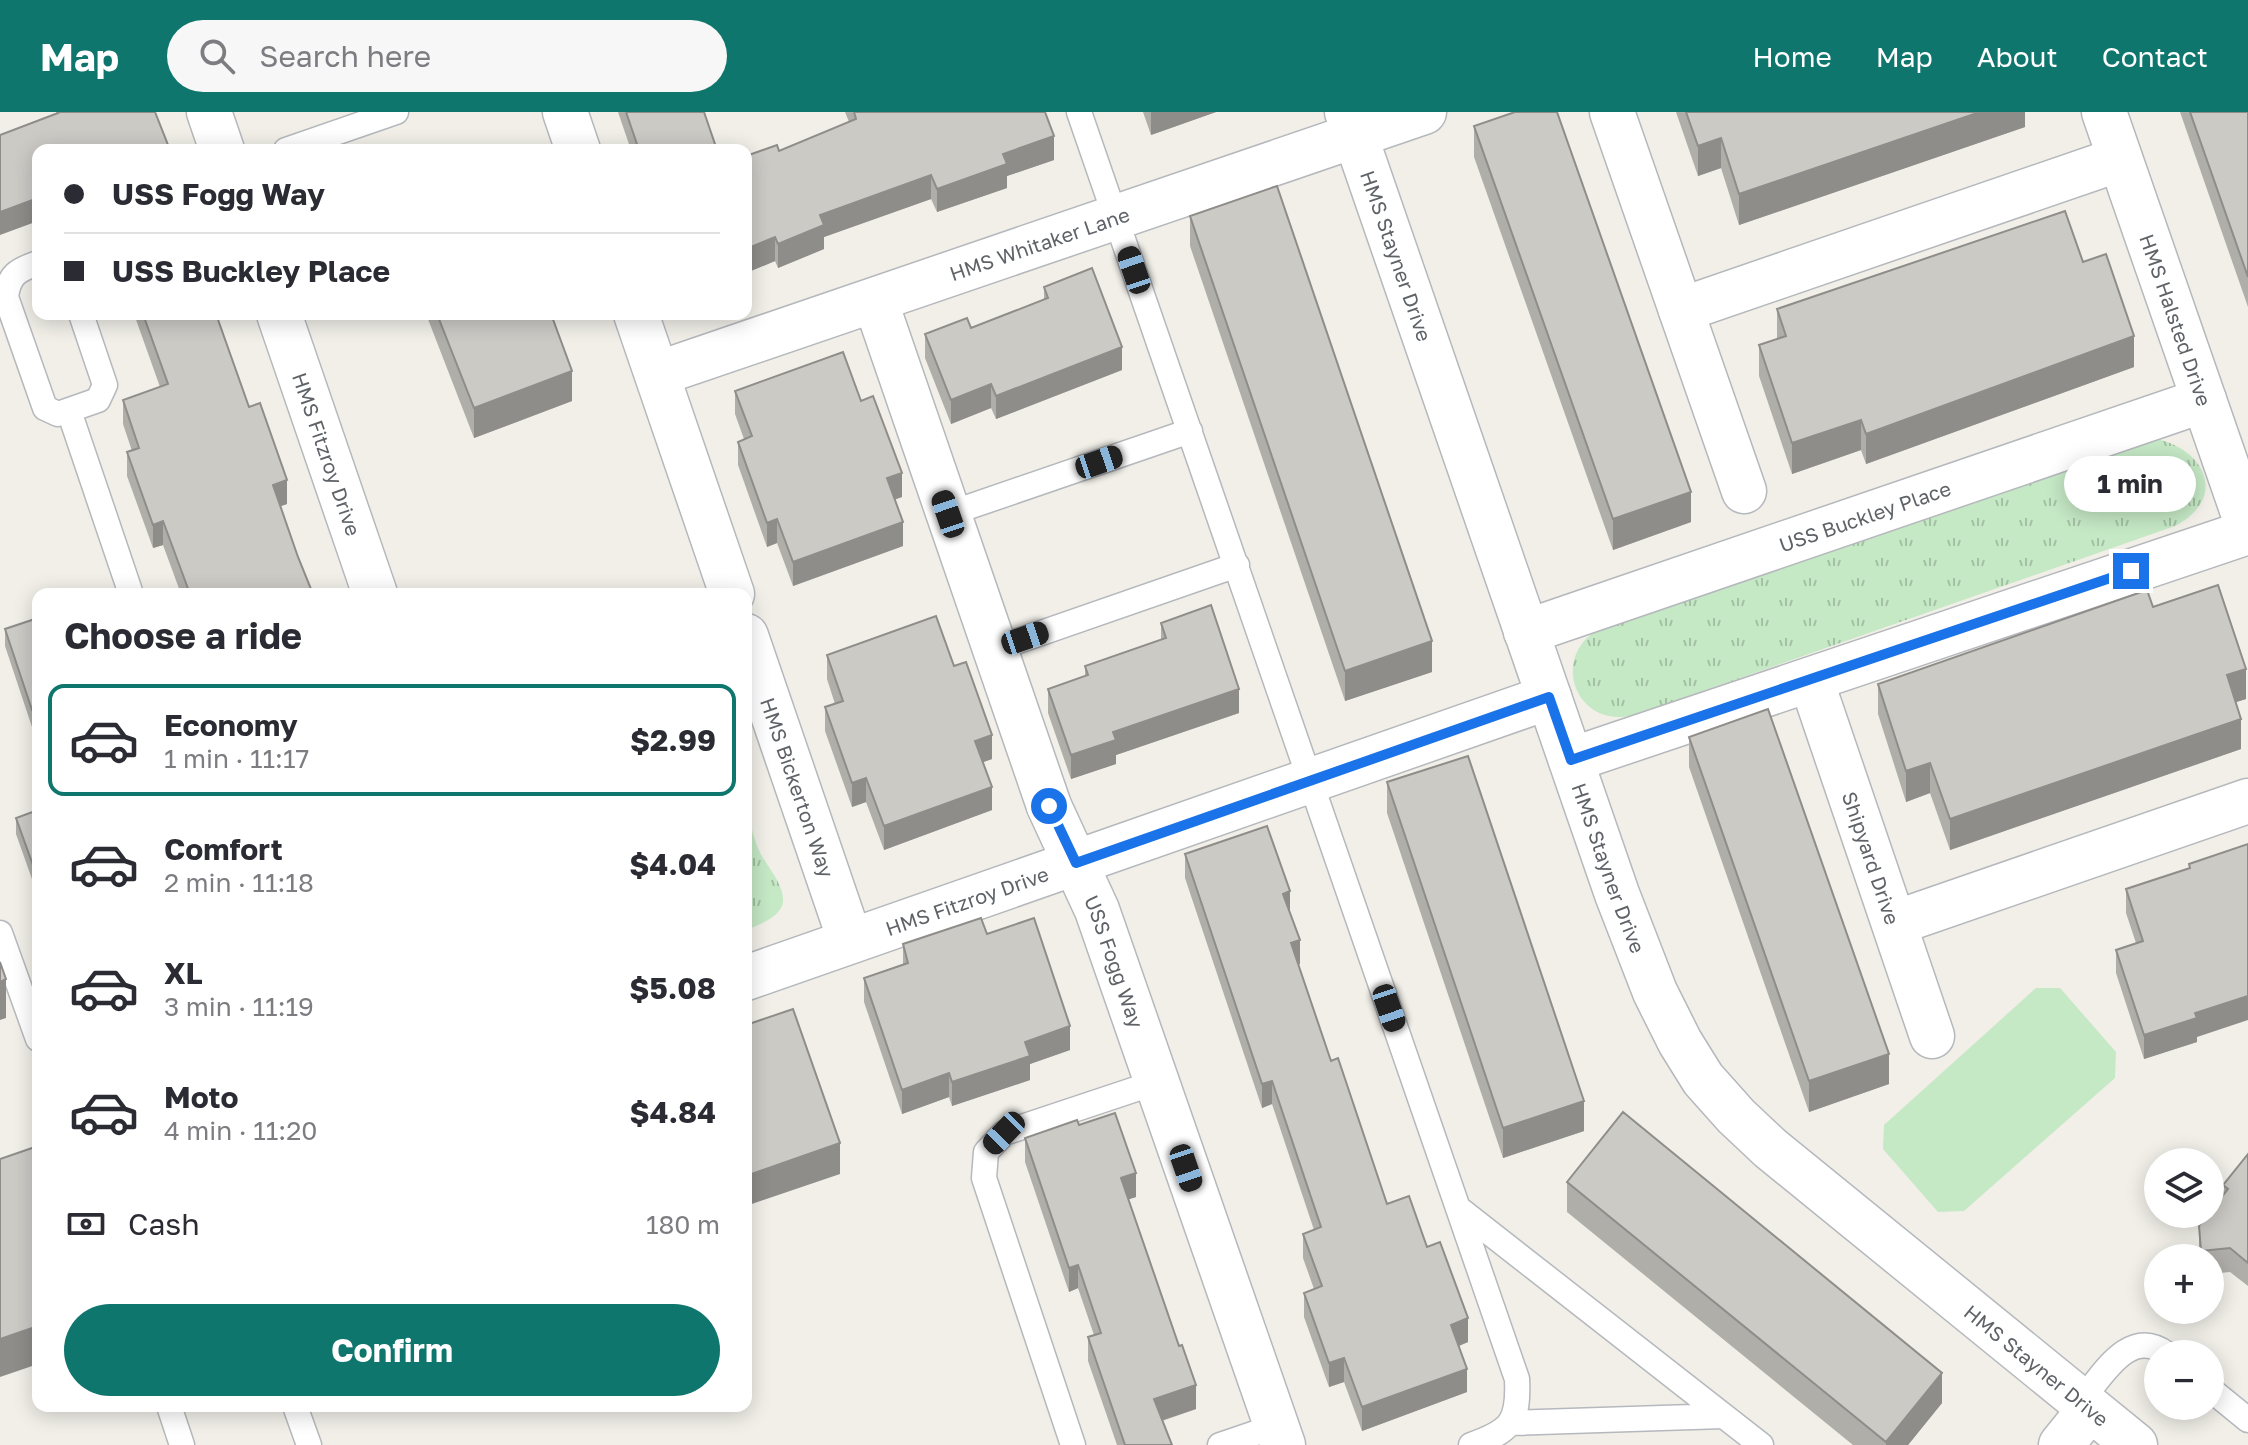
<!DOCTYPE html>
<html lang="en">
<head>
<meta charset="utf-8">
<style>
	:root { --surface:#fff; --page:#f7f7f7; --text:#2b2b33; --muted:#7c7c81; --line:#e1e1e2; --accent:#0f766e }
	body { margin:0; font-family:"Golos Text",sans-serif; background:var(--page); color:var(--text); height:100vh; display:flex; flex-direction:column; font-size:30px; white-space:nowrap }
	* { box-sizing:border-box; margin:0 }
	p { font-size:26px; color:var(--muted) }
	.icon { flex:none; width:44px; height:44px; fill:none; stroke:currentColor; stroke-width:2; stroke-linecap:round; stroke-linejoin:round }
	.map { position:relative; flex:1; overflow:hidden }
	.drawer { position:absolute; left:32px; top:476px; width:720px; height:824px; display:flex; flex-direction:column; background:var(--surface); border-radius:16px; box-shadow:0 4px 20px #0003 }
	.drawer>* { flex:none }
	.banner { position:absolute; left:32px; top:32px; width:720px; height:176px; border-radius:16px; box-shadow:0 4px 20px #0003; display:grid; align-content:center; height:176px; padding:0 32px; background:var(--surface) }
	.buttons { position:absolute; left:2144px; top:1036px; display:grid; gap:16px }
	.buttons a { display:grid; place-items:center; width:80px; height:80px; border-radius:50%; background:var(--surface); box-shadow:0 4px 20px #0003; font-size:40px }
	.end { position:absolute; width:36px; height:36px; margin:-18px; border:10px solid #1a73e8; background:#fff; box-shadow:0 0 0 4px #fff }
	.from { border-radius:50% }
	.bubble { position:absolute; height:56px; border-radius:28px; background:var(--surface); box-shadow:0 4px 20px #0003; font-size:26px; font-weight:700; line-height:56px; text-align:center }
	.car { position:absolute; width:24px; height:48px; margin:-24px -12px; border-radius:10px; box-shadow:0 0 6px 2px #0007; background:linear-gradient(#222 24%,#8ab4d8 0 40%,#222 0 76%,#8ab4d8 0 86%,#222 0) }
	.banner b { display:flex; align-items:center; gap:28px; height:76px; font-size:30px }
	.banner b+b { border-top:2px solid var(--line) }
	.banner i { width:20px; height:20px; background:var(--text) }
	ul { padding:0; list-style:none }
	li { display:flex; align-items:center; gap:24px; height:112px; margin:0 16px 12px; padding:0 16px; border:4px solid transparent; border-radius:16px }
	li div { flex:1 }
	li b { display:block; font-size:30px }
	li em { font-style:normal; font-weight:700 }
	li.on { border-color:var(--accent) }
	li>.icon { width:72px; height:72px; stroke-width:1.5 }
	h2 { padding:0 32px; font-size:36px; line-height:96px }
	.pay { display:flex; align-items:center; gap:20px; height:88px; padding:0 32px; font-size:30px }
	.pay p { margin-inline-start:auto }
	.action { display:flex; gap:16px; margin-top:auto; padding:16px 32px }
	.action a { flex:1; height:92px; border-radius:48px; background:var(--accent); color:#fff; font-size:32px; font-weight:700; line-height:92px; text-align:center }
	header { display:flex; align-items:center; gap:48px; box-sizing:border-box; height:112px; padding:0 40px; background:var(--accent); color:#fff }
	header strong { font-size:38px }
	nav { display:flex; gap:44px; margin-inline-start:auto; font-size:28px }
	.search { width:560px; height:72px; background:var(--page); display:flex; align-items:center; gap:20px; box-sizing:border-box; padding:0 28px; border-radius:44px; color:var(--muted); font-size:30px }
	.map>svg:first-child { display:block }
</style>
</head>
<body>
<header>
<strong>Map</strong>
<div class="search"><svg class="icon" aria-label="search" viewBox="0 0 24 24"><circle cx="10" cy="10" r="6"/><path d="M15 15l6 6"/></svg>Search here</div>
<nav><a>Home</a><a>Map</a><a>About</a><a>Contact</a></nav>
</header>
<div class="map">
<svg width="2248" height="1333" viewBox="0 0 2248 1333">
	<defs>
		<pattern id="park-tufts" width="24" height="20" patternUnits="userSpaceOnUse" patternTransform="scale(2)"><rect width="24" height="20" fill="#c5e8c5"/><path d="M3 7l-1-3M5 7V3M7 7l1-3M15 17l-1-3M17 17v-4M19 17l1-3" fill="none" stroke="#a3c0a4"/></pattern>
	</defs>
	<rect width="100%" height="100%" fill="#f1efe8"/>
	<!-- green -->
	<path fill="#c5e8c5" d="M2036 876H2060L2116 940 2115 966 1964 1099 1938 1100 1883 1037 1884 1013Z"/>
	<!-- park -->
	<path fill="url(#park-tufts)" d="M2152 326C2204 335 2230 385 2175 414L1634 603C1578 618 1549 548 1597 518Z
		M746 698C751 713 755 733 763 746 789 784 796 800 746 818Z"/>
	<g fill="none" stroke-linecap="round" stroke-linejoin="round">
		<!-- lane casing -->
		<g stroke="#b5b8bc" stroke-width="27">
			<path id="lane" d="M1079 0 1517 1267C1519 1310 1511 1319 1471 1333
				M286 38 396 0
				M38 151C18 158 9 162 6 185L45 296 58 302 98 288 105 273 81 202
				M69 299 131 482
				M948 402 1190 319
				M995 537 1237 453
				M0 821 38 927
				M1458 1096 1761 1333
				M2210 1277 2248 1308
				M2081 1289C2103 1263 2129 1214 2167 1242
				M169 1294 182 1333
				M295 1294 309 1333
				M1511 1311 1723 1304
				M1073 1333 984 1066 986 1040 1004 1021 1157 970
				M1220 1333 1276 1314"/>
		</g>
		<!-- street casing -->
		<g stroke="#b5b8bc" stroke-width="47">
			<g id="street">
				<path d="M209 0 222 38"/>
				<path d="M565 0 578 38"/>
				<path id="s1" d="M1347 0 1617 782 1655 880 1680 930 1703 967 1736 1004 1770 1036 2135 1333"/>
				<path d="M1612 0 1744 379"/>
				<path id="s2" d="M2104 0 2248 415"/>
				<path id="s3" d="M875 188 1049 694 1097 798 1283 1333"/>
				<path d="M1681 198 2120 47"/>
				<path id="s4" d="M279 202 375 482"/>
				<path d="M636 202 732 482"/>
				<path id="s5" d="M657 262 1424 0"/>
				<path id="s6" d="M1526 520 2204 288"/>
				<path id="s7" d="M746 524 850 828"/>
				<path id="s8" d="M1811 568 1932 924"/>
				<path d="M1571 648 2248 420"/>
				<path d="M1895 811 2248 689"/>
				<path id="s9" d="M746 866 1549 585"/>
				<path d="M2061 1333 2090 1297"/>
			</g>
		</g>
		<!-- lane -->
		<use href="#lane" stroke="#fff" stroke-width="24"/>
		<!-- street -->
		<use href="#street" stroke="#fff" stroke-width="44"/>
	</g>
	<!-- wall -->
	<path fill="#afaea9" d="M618 0H704L717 38H631Z
		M845 0H1045L1054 48 1007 64V76L937 100 931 87 824 125V137L778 156 775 149 746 161V44L779 39 849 10Z
		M1143 0H1216L1151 23Z
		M1676 0H2025V15L1739 113 1721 56 1698 64Z
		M2180 0H2248V195Z
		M1474 14 1691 410 1613 438 1474 45Z
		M1190 104 1432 560 1345 589 1190 134Z
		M2083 150 2134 255 1866 352 1861 338 1792 362 1759 264V233L1777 227V197Z
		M1044 175 1122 258 996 307 991 296 951 312 925 246V222L971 216 1044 188Z
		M134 202H224V205L218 207 249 295 287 392 280 394 298 445 313 482H181L163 433 153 436 127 364V340L132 339 123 312V288L160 275Z
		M426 202H551L572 289 474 326Z
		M735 279 861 289 902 385 894 388 903 434 793 474 777 431 767 435 738 353V330L744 327 735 302Z
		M2153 495 2246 587 2236 590 2241 637 1950 738 1930 681 1906 690 1878 602V572Z
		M38 506 32 615 5 534V517Z
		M1161 511 1239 601 1116 643V652L1071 667 1048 601V577L1085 565V554L1161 528Z
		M827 543 954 554 992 647 983 650 992 698 884 738 866 690 852 695 825 619V595L835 592 827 567Z
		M1689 625 1889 972 1809 1000 1689 655Z
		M1387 670 1584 1019 1503 1046 1387 701Z
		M38 698V784L16 722V706Z
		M2248 732 2197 925V930L2144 947 2116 861V838L2136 831 2126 801V777L2189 757V752Z
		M1185 742 1290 801 1300 852 1298 853 1331 949 1387 1092 1427 1135 1468 1230 1459 1234 1467 1280 1362 1319 1344 1270 1329 1275 1304 1205V1181L1314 1177 1303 1146V1122L1314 1118 1272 992 1262 996 1185 766Z
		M987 822 1070 938 1030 952V968L952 994 949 985 902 1002 864 890V866L903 853V832Z
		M1079 1013 1136 1085 1128 1087 1196 1297 1162 1309 1172 1333H1117L1088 1249V1225L1094 1223 1078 1176 1069 1180 1025 1050V1026Z
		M2248 1042V1174L2230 1160 2210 1162V1146H2200L2199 1137V1114L2223 1083V1073Z
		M1567 1070 1942 1291 1908 1333H1853L1567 1100Z"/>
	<!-- shaded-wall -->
	<path fill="#8f8d8a" d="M1151 0H1216L1151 23Z
		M1980 0H2025V15L1739 113V82Z
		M1054 24V48L1007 64V76L937 100V77L1003 42Z
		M1721 26V56L1698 64V34Z
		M931 63V87L824 125V137L778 156V132L820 103Z
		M38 86V109L0 123V100Z
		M775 125V149L746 161V137Z
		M210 202H224V205L210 210Z
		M2134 224V255L1866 352V322Z
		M1122 235V258L996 307V284Z
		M572 259V289L474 326V296Z
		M991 272V296L951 312V288Z
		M1861 308V338L1792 362V331Z
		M902 361V385L887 390V366Z
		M287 368V392L273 397V373Z
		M1691 380V410L1613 438V407Z
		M777 407V431L767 435V411Z
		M163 409V433L153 436V413Z
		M903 410V434L793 474V450Z
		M1432 529V560L1345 589V559Z
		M2246 557V587L2227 593V563Z
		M1239 577V601L1116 643V652L1071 667V643L1113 620Z
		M38 596V613L32 615V598Z
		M2241 607V637L1950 738V707Z
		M992 623V647L975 653V629Z
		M1930 651V681L1906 690V659Z
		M866 666V690L852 695V671Z
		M992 675V698L884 738V714Z
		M1290 779V803L1283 782Z
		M1300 828V852L1291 855V831Z
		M6 867V906L0 908V870Z
		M2248 884V908L2197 925V930L2144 947V923L2195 901Z
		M1070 914V938L1030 952V968L952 994V970L1025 930Z
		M1889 942V972L1809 1000V969Z
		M949 961V985L902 1002V978Z
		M1272 969V992L1262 996V972Z
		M1584 989V1019L1503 1046V1016Z
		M840 1031V1062L746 1094V1064Z
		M1136 1061V1085L1121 1090V1066Z
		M1078 1153V1176L1069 1180V1156Z
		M1468 1206V1230L1451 1237V1213Z
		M38 1214V1252L0 1265V1227Z
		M1344 1246V1270L1329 1275V1251Z
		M1467 1257V1280L1362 1319V1295Z
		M1942 1261V1291L1908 1333H1886V1330Z
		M1196 1273V1297L1154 1311V1287Z"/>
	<!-- building -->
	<path fill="#cccac5" stroke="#8f8d8a" stroke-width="2" d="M57 0H155L170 38H38V86L0 100V23L58 1Z
		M626 0H704L717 38H639Z
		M854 0H1045L1054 24 1003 42 1007 52 937 77 931 63 820 103 824 113 778 132 775 125 746 137V44L777 33 779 39 856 7Z
		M1515 0H1557L1691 380 1613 407 1474 14Z
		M1686 0H1980L1739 82 1721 26 1698 34Z
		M2190 0H2248V165Z
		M1277 74 1432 529 1345 559 1190 104Z
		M2065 99 2083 150 2106 142 2134 224 1866 322 1861 308 1792 331 1759 233 1786 224 1777 197Z
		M1092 156 1122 235 996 284 991 272 951 288 925 222 967 206 971 216 1048 186 1044 175Z
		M143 202H216L249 295 260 291 287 368 273 373 298 445 313 482H190L163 409 153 413 127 340 139 336 123 288 168 272Z
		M437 202H551L572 259 474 296Z
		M843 240 861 289 873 284 902 361 887 366 903 410 793 450 777 407 767 411 738 330 752 324 735 279Z
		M2218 473 2246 557 2227 563 2241 607 1950 707 1930 651 1906 659 1878 572 2147 478 2153 495Z
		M1211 493 1239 577 1113 620 1116 628 1071 643 1048 577 1088 563 1085 554 1166 526 1161 511Z
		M936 504 954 554 966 550 992 623 975 629 992 675 884 714 866 666 852 671 825 595 843 589 827 543Z
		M38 506V596L32 598 5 517Z
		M1768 597 1889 942 1809 969 1689 625Z
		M1468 644 1584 989 1503 1016 1387 670Z
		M38 698V767L16 706Z
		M1267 714 1290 779 1283 782 1300 828 1291 831 1331 949 1338 946 1387 1092 1409 1084 1427 1135 1440 1130 1468 1206 1451 1213 1467 1257 1362 1295 1344 1246 1329 1251 1304 1181 1322 1174 1303 1122 1321 1115 1272 969 1262 972 1185 742Z
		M2248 732V884L2195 901 2197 906 2144 923 2116 838 2143 829 2126 777 2190 756 2189 752Z
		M981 806 987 822 1034 806 1070 914 1025 930 1030 944 952 970 949 961 902 978 864 866 908 851 903 832Z
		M0 850 6 867 0 870Z
		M793 897 840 1031 746 1064V913Z
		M1623 1000 1942 1261 1886 1330 1567 1070Z
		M1115 1001 1136 1061 1121 1066 1179 1234 1182 1233 1196 1273 1154 1287 1172 1333H1125L1088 1225 1101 1221 1078 1153 1069 1156 1025 1026 1077 1008 1079 1013Z
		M38 1034V1214L0 1227V1047Z
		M2248 1042V1151L2230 1136 2201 1139 2199 1114 2208 1102H2210V1100L2228 1077 2223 1073Z"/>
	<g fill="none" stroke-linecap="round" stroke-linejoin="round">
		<!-- route -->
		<path stroke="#1a73e8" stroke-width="10" d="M1049 694 1076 751 1549 585 1571 648 2131 459"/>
	</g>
	<g text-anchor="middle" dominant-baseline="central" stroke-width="8" stroke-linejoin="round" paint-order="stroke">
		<!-- street labels -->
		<g font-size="20" fill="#5f6368" stroke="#fff">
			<text stroke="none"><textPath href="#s5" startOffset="404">HMS Whitaker Lane</textPath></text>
			<text stroke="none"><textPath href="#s1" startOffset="152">HMS Stayner Drive</textPath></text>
			<text stroke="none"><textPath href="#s2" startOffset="220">HMS Halsted Drive</textPath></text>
			<text stroke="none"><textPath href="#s4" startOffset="148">HMS Fitzroy Drive</textPath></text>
			<text stroke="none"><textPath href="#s6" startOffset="358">USS Buckley Place</textPath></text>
			<text stroke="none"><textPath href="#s7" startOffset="160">HMS Bickerton Way</textPath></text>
			<text stroke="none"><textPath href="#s8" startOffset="188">Shipyard Drive</textPath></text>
			<text stroke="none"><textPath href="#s1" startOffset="800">HMS Stayner Drive</textPath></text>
			<text stroke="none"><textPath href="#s9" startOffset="234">HMS Fitzroy Drive</textPath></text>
			<text stroke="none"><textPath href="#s3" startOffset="704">USS Fogg Way</textPath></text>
			<text stroke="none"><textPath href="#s1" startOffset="1472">HMS Stayner Drive</textPath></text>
		</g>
	</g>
</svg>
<div class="buttons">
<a><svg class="icon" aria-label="layers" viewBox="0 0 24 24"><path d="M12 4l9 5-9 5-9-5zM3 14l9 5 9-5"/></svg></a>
<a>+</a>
<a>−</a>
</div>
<i class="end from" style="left:1049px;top:694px"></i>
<i class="end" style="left:2131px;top:459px"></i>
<div class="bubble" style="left:2064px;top:344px;width:132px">1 min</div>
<i class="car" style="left:1134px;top:158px;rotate:341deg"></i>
<i class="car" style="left:1099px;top:350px;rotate:71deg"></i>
<i class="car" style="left:948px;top:402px;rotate:341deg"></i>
<i class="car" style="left:1025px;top:526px;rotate:71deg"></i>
<i class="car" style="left:1389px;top:896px;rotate:161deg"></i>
<i class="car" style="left:1004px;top:1021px;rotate:224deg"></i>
<i class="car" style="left:1186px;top:1056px;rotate:161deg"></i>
<div class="banner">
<b><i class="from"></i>USS Fogg Way</b>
<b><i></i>USS Buckley Place</b>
</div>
<section class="drawer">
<h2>Choose a ride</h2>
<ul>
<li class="on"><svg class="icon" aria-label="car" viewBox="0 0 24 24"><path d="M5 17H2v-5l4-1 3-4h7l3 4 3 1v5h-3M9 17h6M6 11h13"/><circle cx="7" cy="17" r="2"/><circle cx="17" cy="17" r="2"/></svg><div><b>Economy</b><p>1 min · 11:17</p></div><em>$2.99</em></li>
<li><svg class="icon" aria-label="car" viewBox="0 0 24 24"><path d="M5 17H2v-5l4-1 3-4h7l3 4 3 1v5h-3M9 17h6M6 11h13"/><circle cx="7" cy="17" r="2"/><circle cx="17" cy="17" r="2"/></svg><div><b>Comfort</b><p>2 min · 11:18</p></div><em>$4.04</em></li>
<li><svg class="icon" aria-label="car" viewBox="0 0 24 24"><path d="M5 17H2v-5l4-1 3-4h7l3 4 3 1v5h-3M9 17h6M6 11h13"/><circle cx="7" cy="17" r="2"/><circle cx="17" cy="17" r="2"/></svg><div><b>XL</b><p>3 min · 11:19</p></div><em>$5.08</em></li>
<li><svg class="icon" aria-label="car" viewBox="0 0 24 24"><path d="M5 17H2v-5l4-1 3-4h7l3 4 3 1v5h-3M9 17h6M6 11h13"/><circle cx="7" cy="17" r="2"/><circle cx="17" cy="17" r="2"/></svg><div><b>Moto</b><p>4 min · 11:20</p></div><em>$4.84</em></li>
</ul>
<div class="pay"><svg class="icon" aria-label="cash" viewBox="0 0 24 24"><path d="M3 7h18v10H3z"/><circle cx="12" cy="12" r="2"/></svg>Cash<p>180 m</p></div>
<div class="action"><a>Confirm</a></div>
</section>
</div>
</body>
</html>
